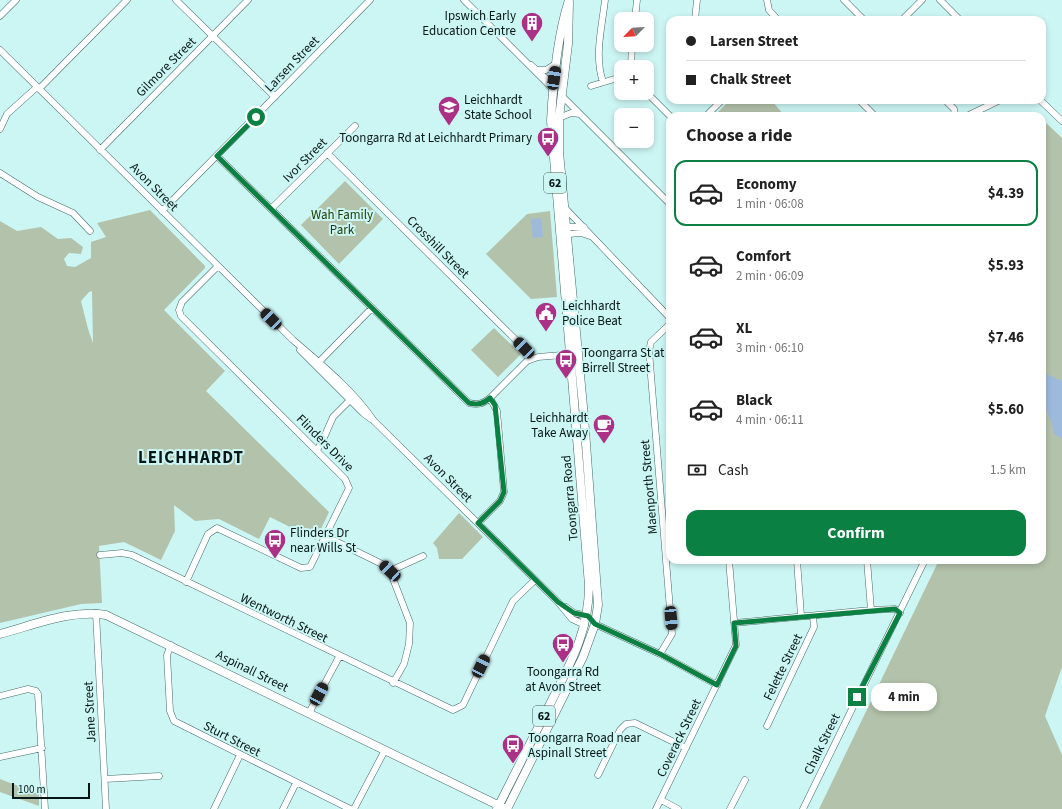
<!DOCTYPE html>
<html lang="en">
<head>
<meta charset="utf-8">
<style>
	:root { --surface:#fff; --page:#f2f2f2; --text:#222; --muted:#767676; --line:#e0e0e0; --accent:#0b8043 }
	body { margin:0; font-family:"Source Sans 3",sans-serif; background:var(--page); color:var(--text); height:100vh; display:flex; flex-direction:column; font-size:15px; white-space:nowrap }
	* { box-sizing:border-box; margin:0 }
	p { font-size:13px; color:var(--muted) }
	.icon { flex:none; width:22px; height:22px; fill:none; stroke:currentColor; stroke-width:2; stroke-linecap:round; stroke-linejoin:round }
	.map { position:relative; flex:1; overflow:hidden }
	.side { position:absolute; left:666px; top:112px; width:380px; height:452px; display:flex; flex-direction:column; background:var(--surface); border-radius:12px; box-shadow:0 2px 6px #0003 }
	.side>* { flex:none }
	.top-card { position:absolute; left:666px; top:16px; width:380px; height:88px; border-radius:12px; box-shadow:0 2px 6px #0003; display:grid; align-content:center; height:88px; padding:0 20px; background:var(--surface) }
	.needle { width:26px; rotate:246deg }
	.controls { position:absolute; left:614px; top:12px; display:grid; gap:8px }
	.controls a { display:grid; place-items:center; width:40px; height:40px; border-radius:8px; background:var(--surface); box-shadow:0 2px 6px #0003; font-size:20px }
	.scale { position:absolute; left:12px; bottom:10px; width:78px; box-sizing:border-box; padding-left:4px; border:2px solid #071716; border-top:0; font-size:11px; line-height:14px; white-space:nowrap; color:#071716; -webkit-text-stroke:3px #ccf6f4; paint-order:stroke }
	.end { position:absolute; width:18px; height:18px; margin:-9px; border:5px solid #0b8043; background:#fff; box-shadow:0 0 0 2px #fff }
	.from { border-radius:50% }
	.bubble { position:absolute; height:28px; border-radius:12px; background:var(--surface); box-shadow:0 2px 6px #0003; font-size:13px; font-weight:700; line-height:28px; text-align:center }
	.car { position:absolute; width:12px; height:24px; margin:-12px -6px; border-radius:5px; box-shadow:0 0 3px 1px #0007; background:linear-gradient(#222 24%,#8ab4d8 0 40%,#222 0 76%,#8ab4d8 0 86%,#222 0) }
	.top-card b { display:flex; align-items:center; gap:14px; height:38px; font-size:15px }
	.top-card b+b { border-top:1px solid var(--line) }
	.top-card i { width:10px; height:10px; background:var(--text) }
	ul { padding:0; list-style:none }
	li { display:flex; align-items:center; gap:12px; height:66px; margin:0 8px 6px; padding:0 12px; border:2px solid transparent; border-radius:12px }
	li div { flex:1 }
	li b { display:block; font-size:15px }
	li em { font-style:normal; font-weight:700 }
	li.current { border-color:var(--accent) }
	li>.icon { width:36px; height:36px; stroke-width:1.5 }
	h2 { padding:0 20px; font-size:18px; line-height:48px }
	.pay { display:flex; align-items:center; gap:10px; height:44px; padding:0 20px; font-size:15px }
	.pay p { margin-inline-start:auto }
	.action { display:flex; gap:8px; margin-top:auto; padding:8px 20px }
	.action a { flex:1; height:46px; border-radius:12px; background:var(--accent); color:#fff; font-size:16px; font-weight:700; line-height:46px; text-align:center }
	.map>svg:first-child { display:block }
</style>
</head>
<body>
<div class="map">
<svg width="1062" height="809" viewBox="0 0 1062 809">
	<rect width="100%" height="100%" fill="#ccf6f4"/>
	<!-- green -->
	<path fill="#b3c2ab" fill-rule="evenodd" d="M730 100H771L785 116H714Z
		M1042 119 1062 138V667L1045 716 1062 755V809H819L939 560H1042Z
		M345 181 383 219 339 264 301 225Z
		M150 210 205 266V268L164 310 225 371 206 391 329 512 316 540 270 517 259 539 219 519 195 521 174 505 175 531 161 560 124 542 99 546 102 603 81 604 0 623V221L17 231 41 227 58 239 71 238 83 247 81 254 69 253 64 259 67 266 75 267 91 258V242L106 237 97 223ZM92 291 93 343 88 329 81 301 89 292Z
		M550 211 557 297 531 299 486 254 527 214Z
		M494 328 521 354 498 377 471 350Z
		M459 513 483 537 462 559H439L437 548 433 543Z
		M0 779 39 794V806L0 792Z"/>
	<!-- water -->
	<path fill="#9db9db" d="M541 218 543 237 533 238 531 219Z
		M1042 372 1062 381V439L1054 434 1052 424 1042 399Z"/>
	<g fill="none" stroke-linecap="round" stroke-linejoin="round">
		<!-- minor casing -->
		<g stroke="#456a69" stroke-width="7">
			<path id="minor" d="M176 0 275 97
				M464 0 553 89
				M767 0 769 10 778 20
				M844 0 864 20
				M940 0 960 20
				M0 16 16 0
				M635 19 637 0
				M695 20 697 0
				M902 20 922 0
				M0 50 293 340C321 364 353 390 374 421L558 602 572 619 585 625
				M531 65 553 85
				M631 67 632 45
				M538 70H546L557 63
				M603 82C594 56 602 27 605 0
				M591 86 621 77
				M39 89 127 0
				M647 93 670 116
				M561 95 670 204
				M859 100 875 116
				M945 100 954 109 955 116
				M1040 100 1062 121
				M706 116 722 100
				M967 116 1000 100
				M559 118 571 113 580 114
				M0 129 7 114 37 87
				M100 150 248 0
				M327 153 524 348 531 359
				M217 156 469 403C478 405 483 404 490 398
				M0 173 38 197 73 213 90 231
				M564 207 670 318
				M272 208 355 126
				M162 211 370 0
				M567 227H584
				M568 234 581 233 590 236
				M300 350 363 413 371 419
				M317 364 372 308
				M317 450 322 442 333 417 352 398
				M478 523 500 501 504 492 497 411 490 398 527 361 538 357 574 354
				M327 537 382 564 390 571 410 623 409 644 404 664 393 683
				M100 555 122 553 132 555 453 710 463 705 513 601 535 580
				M797 560 801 616
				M867 560 871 610
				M390 571 423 556
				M186 582 208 534 217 528 301 568 310 567 349 488 345 479 181 316 179 310 182 302 218 266
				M566 607 574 613 588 616
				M96 613 106 809
				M734 623 871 610 895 609 900 613
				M595 624 660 654 717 685
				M171 645 167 655 170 711 174 721 350 809
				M660 654 672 634 649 351 651 342 670 324
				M0 696 28 689 36 691 38 694 45 809
				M309 713 339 657
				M767 726 814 627 813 616
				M0 757 42 748
				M598 775 620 730 626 724 635 723 686 748
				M105 779 159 776
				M661 800 678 809
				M214 809 240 755
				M283 809 296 783
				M354 809 385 750
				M656 809 736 645 729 560
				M730 809 745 780
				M803 809 925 560"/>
		</g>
		<!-- major casing -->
		<g stroke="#456a69" stroke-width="9">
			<path id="major" d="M0 634C34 625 71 609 106 615L504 808
				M497 809C514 775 531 742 548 708 569 666 589 633 589 585L551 121C553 82 557 37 569 0
				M507 809 583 657 595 624 598 605 584 417 559 152V118L568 44 569 3"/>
		</g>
		<!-- minor -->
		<use href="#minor" stroke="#fff" stroke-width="6"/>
		<!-- major -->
		<use href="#major" stroke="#fff" stroke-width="8"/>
	</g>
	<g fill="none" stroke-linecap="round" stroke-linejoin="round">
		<!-- route -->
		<path stroke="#0b8043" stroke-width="5" d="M256 117 217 156 469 403C478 405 483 404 490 398L495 405 504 492 500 501 478 523 558 602 574 613 588 616 595 624 660 654 717 685 736 646 734 623 895 609 900 613 857 697"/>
	</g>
	<!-- icons -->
	<defs>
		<g id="building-pin" transform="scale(1.15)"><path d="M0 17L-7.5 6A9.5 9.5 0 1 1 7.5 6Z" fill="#aa3185" stroke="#ccf6f4"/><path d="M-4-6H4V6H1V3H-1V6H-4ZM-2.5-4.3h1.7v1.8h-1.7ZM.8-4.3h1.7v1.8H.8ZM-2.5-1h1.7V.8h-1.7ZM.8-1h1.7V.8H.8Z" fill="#fff"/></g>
		<g id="school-pin" transform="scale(1.15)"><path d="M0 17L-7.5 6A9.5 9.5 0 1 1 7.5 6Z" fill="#aa3185" stroke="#ccf6f4"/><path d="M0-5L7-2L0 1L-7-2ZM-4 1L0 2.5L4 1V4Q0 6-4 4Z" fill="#fff"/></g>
		<g id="bus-pin" transform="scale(1.15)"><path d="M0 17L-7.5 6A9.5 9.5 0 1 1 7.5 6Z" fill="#aa3185" stroke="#ccf6f4"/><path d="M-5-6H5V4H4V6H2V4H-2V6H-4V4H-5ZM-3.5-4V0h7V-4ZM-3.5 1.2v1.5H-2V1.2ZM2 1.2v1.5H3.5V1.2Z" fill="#fff"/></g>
		<g id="civic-pin" transform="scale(1.15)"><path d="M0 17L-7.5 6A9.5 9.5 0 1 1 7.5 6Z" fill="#aa3185" stroke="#ccf6f4"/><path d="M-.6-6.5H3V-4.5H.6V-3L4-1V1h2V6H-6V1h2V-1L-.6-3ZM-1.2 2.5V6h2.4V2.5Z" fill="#fff"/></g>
		<g id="cafe-pin" transform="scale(1.15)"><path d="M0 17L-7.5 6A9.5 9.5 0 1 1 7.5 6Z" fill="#aa3185" stroke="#ccf6f4"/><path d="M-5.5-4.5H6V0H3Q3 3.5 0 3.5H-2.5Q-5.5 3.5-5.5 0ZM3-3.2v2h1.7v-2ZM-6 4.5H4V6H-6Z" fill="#fff"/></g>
	</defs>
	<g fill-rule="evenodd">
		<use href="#building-pin" x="532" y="23"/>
		<use href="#school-pin" x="449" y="107"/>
		<use href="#bus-pin" x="548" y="138"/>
		<use href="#civic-pin" x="546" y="313"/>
		<use href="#bus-pin" x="566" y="360"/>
		<use href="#cafe-pin" x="604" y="425"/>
		<use href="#bus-pin" x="275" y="540"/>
		<use href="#bus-pin" x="563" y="644"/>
		<use href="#bus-pin" x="513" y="745"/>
	</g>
	<g text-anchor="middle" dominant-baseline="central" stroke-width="4" stroke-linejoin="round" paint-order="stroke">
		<!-- shield labels -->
		<g fill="#ccf6f4" stroke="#425a59" stroke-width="1">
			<rect x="544" y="173" width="22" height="20" rx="3"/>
			<rect x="533" y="706" width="22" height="20" rx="3"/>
		</g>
		<g font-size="12" font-weight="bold" fill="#071716">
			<text x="555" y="183">62</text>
			<text x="544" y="716">62</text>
		</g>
		<!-- poi labels -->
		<g font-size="13" fill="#071716" stroke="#ccf6f4" text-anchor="start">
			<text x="516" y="16" text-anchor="end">Ipswich Early<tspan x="516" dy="15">Education Centre</tspan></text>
			<text x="464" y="100">Leichhardt<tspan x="464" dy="15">State School</tspan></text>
			<text x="532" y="138" text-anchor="end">Toongarra Rd at Leichhardt Primary</text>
			<text x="562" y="306">Leichhardt<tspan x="562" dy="15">Police Beat</tspan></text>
			<text x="582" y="353">Toongarra St at<tspan x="582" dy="15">Birrell Street</tspan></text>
			<text x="588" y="418" text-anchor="end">Leichhardt<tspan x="588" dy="15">Take Away</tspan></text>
			<text x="290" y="533">Flinders Dr<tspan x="290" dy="15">near Wills St</tspan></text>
			<text x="563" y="672" text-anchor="middle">Toongarra Rd<tspan x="563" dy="15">at Avon Street</tspan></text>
			<text x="528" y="738">Toongarra Road near<tspan x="528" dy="15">Aspinall Street</tspan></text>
		</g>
		<!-- street labels -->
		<g font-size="13" fill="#071716" stroke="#ccf6f4">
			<text transform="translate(292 64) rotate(-46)">Larsen Street</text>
			<text transform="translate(166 67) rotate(-45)">Gilmore Street</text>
			<text transform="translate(305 160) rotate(-45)">Ivor Street</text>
			<text transform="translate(154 187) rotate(45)">Avon Street</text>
			<text transform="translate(438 247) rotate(45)">Crosshill Street</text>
			<text transform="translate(325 443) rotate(45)">Flinders Drive</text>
			<text transform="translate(448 478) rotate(45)">Avon Street</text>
			<text transform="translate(649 487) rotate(-95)">Maenporth Street</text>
			<text transform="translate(570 498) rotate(-95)">Toongarra Road</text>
			<text transform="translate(284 618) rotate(26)">Wentworth Street</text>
			<text transform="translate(783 667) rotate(-64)">Felette Street</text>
			<text transform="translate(252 671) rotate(26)">Aspinall Street</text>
			<text transform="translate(90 712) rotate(-93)">Jane Street</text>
			<text transform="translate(679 738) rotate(-64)">Coverack Street</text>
			<text transform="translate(232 739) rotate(27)">Sturt Street</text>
			<text transform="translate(822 744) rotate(-64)">Chalk Street</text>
		</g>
		<!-- park labels -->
		<g font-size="13" fill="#1b3901" stroke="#ccf6f4">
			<text x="342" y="215">Wah Family<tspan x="342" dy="15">Park</tspan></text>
		</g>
		<!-- district labels -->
		<g font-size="17" font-weight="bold" letter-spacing="1" fill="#071716" stroke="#ccf6f4">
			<text x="191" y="458">LEICHHARDT</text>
		</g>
	</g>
</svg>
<div class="controls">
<a><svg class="needle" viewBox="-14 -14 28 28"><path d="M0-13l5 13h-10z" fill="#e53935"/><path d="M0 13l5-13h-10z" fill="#767676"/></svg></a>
<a>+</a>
<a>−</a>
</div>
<div class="scale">100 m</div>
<i class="end from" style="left:256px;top:117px"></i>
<i class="end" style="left:857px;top:697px"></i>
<div class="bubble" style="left:871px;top:683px;width:66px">4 min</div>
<i class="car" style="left:554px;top:78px;rotate:9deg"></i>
<i class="car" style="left:271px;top:319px;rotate:315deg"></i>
<i class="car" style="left:524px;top:348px;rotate:315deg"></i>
<i class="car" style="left:390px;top:571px;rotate:313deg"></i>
<i class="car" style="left:671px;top:618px;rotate:175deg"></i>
<i class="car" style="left:481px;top:666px;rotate:26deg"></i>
<i class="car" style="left:319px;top:694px;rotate:28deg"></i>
<div class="top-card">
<b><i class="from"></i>Larsen Street</b>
<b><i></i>Chalk Street</b>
</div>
<section class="side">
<h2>Choose a ride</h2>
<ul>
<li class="current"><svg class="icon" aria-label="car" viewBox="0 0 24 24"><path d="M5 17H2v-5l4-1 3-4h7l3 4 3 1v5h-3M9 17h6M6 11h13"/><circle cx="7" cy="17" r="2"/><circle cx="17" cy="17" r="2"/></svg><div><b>Economy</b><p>1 min · 06:08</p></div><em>$4.39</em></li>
<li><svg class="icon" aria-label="car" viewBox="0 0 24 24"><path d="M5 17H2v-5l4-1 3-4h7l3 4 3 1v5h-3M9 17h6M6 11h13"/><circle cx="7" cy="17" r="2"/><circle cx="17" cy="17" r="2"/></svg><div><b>Comfort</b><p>2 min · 06:09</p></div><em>$5.93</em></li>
<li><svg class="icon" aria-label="car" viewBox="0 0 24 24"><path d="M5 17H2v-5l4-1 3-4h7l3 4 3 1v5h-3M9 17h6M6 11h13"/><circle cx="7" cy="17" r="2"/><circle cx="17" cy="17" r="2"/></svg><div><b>XL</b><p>3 min · 06:10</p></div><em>$7.46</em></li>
<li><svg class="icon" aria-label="car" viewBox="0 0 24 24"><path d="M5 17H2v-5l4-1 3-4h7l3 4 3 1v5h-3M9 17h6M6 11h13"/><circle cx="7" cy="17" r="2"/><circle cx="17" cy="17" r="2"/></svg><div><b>Black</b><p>4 min · 06:11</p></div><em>$5.60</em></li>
</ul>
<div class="pay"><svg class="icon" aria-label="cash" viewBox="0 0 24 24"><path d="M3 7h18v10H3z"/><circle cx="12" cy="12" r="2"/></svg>Cash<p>1.5 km</p></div>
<div class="action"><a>Confirm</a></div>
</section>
</div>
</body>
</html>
